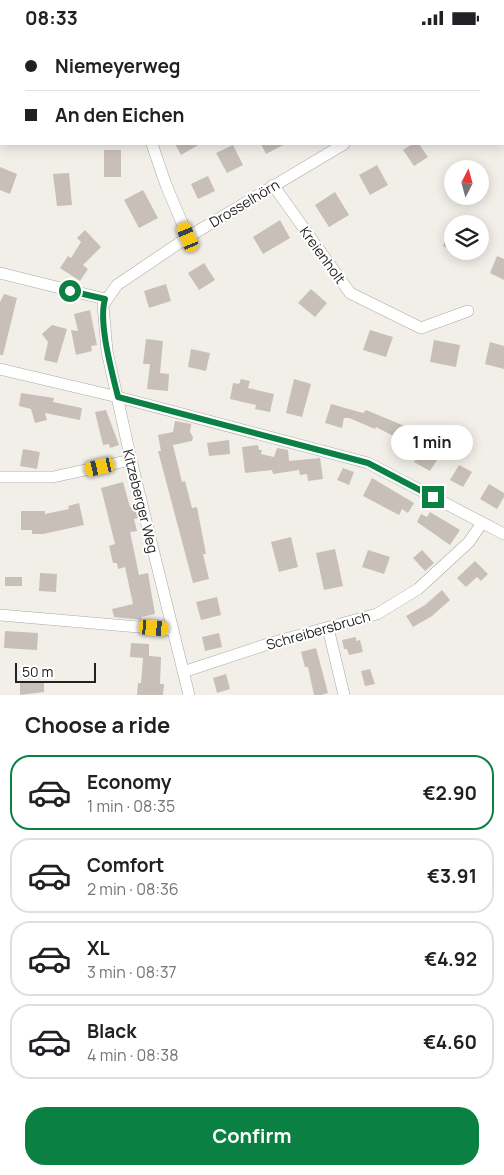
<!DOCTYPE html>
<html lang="en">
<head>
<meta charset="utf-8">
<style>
	:root { --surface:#fff; --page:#f2f2f2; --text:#202124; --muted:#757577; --line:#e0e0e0; --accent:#0b8043 }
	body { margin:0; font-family:Manrope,sans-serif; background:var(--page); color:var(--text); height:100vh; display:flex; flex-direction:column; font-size:19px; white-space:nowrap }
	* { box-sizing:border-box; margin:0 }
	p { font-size:16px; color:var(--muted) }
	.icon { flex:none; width:28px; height:28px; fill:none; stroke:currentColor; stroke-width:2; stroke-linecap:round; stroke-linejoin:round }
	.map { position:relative; height:660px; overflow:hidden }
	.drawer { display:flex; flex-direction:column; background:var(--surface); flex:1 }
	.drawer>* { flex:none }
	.banner { position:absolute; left:0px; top:0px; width:505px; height:110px; box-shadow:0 2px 12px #0003; display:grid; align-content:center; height:110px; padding:0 25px; background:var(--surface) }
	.needle { width:32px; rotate:6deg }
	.controls { position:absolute; left:444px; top:125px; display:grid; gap:10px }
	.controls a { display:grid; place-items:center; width:45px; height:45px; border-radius:50%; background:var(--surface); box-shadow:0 2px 12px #0003; font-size:25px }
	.scale { position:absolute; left:15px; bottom:12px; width:81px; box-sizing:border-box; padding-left:5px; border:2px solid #222; border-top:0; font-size:14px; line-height:18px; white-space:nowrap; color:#222; -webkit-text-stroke:4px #fff; paint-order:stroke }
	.end { position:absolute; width:22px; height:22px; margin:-11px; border:6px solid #0b8043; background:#fff; box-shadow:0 0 0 2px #fff }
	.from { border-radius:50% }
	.bubble { position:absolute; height:35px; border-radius:18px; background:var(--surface); box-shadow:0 2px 12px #0003; font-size:16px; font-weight:700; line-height:35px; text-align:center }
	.car { position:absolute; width:15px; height:30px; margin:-15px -8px; border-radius:6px; box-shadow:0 0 4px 1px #0007; background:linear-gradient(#f5c518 24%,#345 0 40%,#f5c518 0 76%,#345 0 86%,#f5c518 0) }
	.banner b { display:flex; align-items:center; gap:18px; height:48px; font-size:19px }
	.banner b+b { border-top:1px solid var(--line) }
	.banner i { width:12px; height:12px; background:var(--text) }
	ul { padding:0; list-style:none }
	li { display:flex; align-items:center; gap:15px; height:75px; margin:0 10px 8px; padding:0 15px; border:2px solid var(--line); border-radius:20px }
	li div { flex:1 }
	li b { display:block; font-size:19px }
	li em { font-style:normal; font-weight:700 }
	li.current { border-color:var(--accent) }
	li>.icon { width:45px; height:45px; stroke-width:1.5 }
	h2 { padding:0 25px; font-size:22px; line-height:60px }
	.button { display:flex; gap:10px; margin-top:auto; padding:10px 25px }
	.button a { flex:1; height:58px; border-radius:20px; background:var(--accent); color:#fff; font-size:20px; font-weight:700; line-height:58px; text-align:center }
	.status { display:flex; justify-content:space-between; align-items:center; height:35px; padding:0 25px; background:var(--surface); direction:ltr }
	.status svg { height:14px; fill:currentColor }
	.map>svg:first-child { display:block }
</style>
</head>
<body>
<div class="status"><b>08:33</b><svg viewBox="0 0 49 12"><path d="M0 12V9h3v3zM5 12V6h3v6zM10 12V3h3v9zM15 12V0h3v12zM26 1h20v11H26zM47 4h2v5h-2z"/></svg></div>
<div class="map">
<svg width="504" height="660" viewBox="0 0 504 660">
	<rect width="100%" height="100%" fill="#f2efe9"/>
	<!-- building -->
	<path fill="#c7bfb8" d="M175 109H200L181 120Z
		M261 109H285L266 119Z
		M412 109H419L428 122 414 131 403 115Z
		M233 110 243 130 227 138 216 118Z
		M104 115H121V142H104Z
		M377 130 388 150 370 160 359 140Z
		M0 132 17 139 10 159 0 155Z
		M69 138 72 170 57 171 53 139Z
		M208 141 215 156 198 164 191 149Z
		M143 155 158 183 139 193 124 165Z
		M335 157 349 180 329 192 315 170Z
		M280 185 290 203 263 219 253 202Z
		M452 187V215L443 211Z
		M85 195 101 212 83 230 88 234 80 246 60 233 68 221 71 223 81 207 77 203Z
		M497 221 504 224V245L490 238Z
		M204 228 215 245 199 255 188 238Z
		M166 249 171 266 149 273 144 256Z
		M311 254 327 268 315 282 298 268Z
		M4 259 17 263 3 320H0V267Z
		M90 275 97 310 91 311 92 316 76 320 71 295 78 296 74 279Z
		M52 290 67 294 57 328 44 325 48 307 42 299Z
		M370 295 393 302 386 322 363 315Z
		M146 304 163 306 160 338 169 339 168 356 147 354 150 329H143Z
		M434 305 460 310 456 332 430 327Z
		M490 307 504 311V334L485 329Z
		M191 314 210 318 206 336 188 332Z
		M241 344 250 346 248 353 274 359 270 377 255 374 256 370 230 364 233 348 239 349Z
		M294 344 311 349 302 382 286 378Z
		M21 358 54 363 53 367 82 373 80 385 45 378 47 385 35 388 31 374 19 371Z
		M331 369 363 378 366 375 407 392 401 405 376 392 375 394 349 383H344L342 393 325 388Z
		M106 375 119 410 110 413 109 409 103 410 95 377Z
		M175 386 191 389 190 397 193 402 192 406 173 410 182 447 185 446 192 473 197 472 206 519H203L209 544 193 548 158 416H161L158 400 173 397Z
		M229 405 230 419 209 421 207 408Z
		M258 410 259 415H262L261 419 274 422 277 413 288 415 289 426 320 423 323 444 308 446 307 439 300 440 299 435 273 439 272 435 245 438 242 412Z
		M422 413 439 422 430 436 414 427Z
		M23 414 40 417 37 434 20 431Z
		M459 430 472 437 463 452 450 445Z
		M343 433 354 437 349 450 337 445Z
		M372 443 414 468 408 478 402 474 399 480 363 461Z
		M123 447 130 472 135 471 138 483 134 484 137 496 130 497 139 540 148 538 155 579 141 582 142 585 114 582 112 574 133 569 125 532 118 534 117 528H113L109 511 115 509 101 453Z
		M489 449 504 458V462L497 474 480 464Z
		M79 468 84 490 43 499H32V495H21V476H45V479L69 474 68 471Z
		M430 477 460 495 450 510 417 487 421 479 427 482Z
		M291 502 298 532 279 537 271 507Z
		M335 514 343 551 324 555 316 518Z
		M368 515 390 522 384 539 362 532Z
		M422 515 434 528 425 536 413 523Z
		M475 526 488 539 481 546 477 542 466 552 457 543Z
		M40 538 57 539 56 557 39 556Z
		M5 542H22V551H5Z
		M442 555 450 565 432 581 413 592 406 581 425 570Z
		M217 562 221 580 201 585 196 567Z
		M5 596 38 598 37 615 4 613Z
		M219 598 222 612 205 616 202 602Z
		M356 602V606L360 605 363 617 349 620 347 614H344L342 605Z
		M131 608 149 609V621L161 622 160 649H164L163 660H137L138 648H141L143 623 130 622Z
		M316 613 328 658 321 660H314L308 632H305L301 617Z
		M370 634 375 649 365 651 361 636Z
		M226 639 230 654 217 658 213 643Z
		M20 646 44 647V657L20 660Z"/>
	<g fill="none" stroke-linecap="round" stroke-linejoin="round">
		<!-- street casing -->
		<g stroke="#a9a9a9" stroke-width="12">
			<path id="street" d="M107 0V1
				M152 109 166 150 188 202
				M273 150 350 258 421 293 468 276
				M0 238 105 264
				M0 334 118 362 368 428 504 499
				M0 442H53L131 425
				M0 580 173 595
				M328 593 344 660
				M183 637 271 608 377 579 418 554 469 507 482 488
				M189 660 131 425 107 316 103 270 117 250 188 202 344 109"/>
		</g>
		<!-- street -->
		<use href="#street" stroke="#fff" stroke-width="11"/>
	</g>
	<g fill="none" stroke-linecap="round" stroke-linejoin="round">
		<!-- route -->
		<path stroke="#0b8043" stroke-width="6" d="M70 256 105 264C98 288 112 337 118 362L368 428 433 462"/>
	</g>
	<g text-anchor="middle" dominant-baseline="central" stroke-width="4" stroke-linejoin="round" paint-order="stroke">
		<!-- street labels -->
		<g font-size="14" fill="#222" stroke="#fff">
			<text transform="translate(244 168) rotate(-31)">Drosselhörn</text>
			<text transform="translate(323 220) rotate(54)">Kreienholt</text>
			<text transform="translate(141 466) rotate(76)">Kitzeberger Weg</text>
			<text transform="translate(318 595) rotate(-16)">Schreibersbruch</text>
		</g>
	</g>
</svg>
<div class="controls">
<a><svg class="needle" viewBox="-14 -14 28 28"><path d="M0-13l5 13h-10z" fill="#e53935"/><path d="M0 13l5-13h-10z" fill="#757577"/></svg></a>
<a><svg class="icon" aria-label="layers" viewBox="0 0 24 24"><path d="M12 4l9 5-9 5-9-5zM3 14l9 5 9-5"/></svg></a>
</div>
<div class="scale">50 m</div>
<i class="end from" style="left:70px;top:256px"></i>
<i class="end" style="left:433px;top:462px"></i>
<div class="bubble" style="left:391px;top:390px;width:82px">1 min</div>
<i class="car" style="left:188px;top:202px;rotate:337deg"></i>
<i class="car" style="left:100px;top:432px;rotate:257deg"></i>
<i class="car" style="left:154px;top:593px;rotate:95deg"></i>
<div class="banner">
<b><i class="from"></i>Niemeyerweg</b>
<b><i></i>An den Eichen</b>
</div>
</div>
<section class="drawer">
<h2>Choose a ride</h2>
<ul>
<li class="current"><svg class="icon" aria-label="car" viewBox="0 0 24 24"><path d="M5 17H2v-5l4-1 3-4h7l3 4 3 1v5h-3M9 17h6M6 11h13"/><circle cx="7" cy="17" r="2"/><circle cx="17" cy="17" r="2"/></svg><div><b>Economy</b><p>1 min · 08:35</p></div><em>€2.90</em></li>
<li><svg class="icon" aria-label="car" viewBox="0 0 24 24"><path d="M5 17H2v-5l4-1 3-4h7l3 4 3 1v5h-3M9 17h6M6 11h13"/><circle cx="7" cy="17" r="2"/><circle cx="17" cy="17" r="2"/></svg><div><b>Comfort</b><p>2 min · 08:36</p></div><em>€3.91</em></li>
<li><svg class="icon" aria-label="car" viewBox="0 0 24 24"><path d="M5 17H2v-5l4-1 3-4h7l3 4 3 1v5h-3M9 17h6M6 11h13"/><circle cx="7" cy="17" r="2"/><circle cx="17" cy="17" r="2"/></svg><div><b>XL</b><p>3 min · 08:37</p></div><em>€4.92</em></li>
<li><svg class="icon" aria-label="car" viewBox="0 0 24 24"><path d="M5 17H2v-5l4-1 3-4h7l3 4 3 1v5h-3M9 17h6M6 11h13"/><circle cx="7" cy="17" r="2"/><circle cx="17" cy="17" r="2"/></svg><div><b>Black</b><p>4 min · 08:38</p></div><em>€4.60</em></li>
</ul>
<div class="button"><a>Confirm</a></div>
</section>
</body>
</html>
